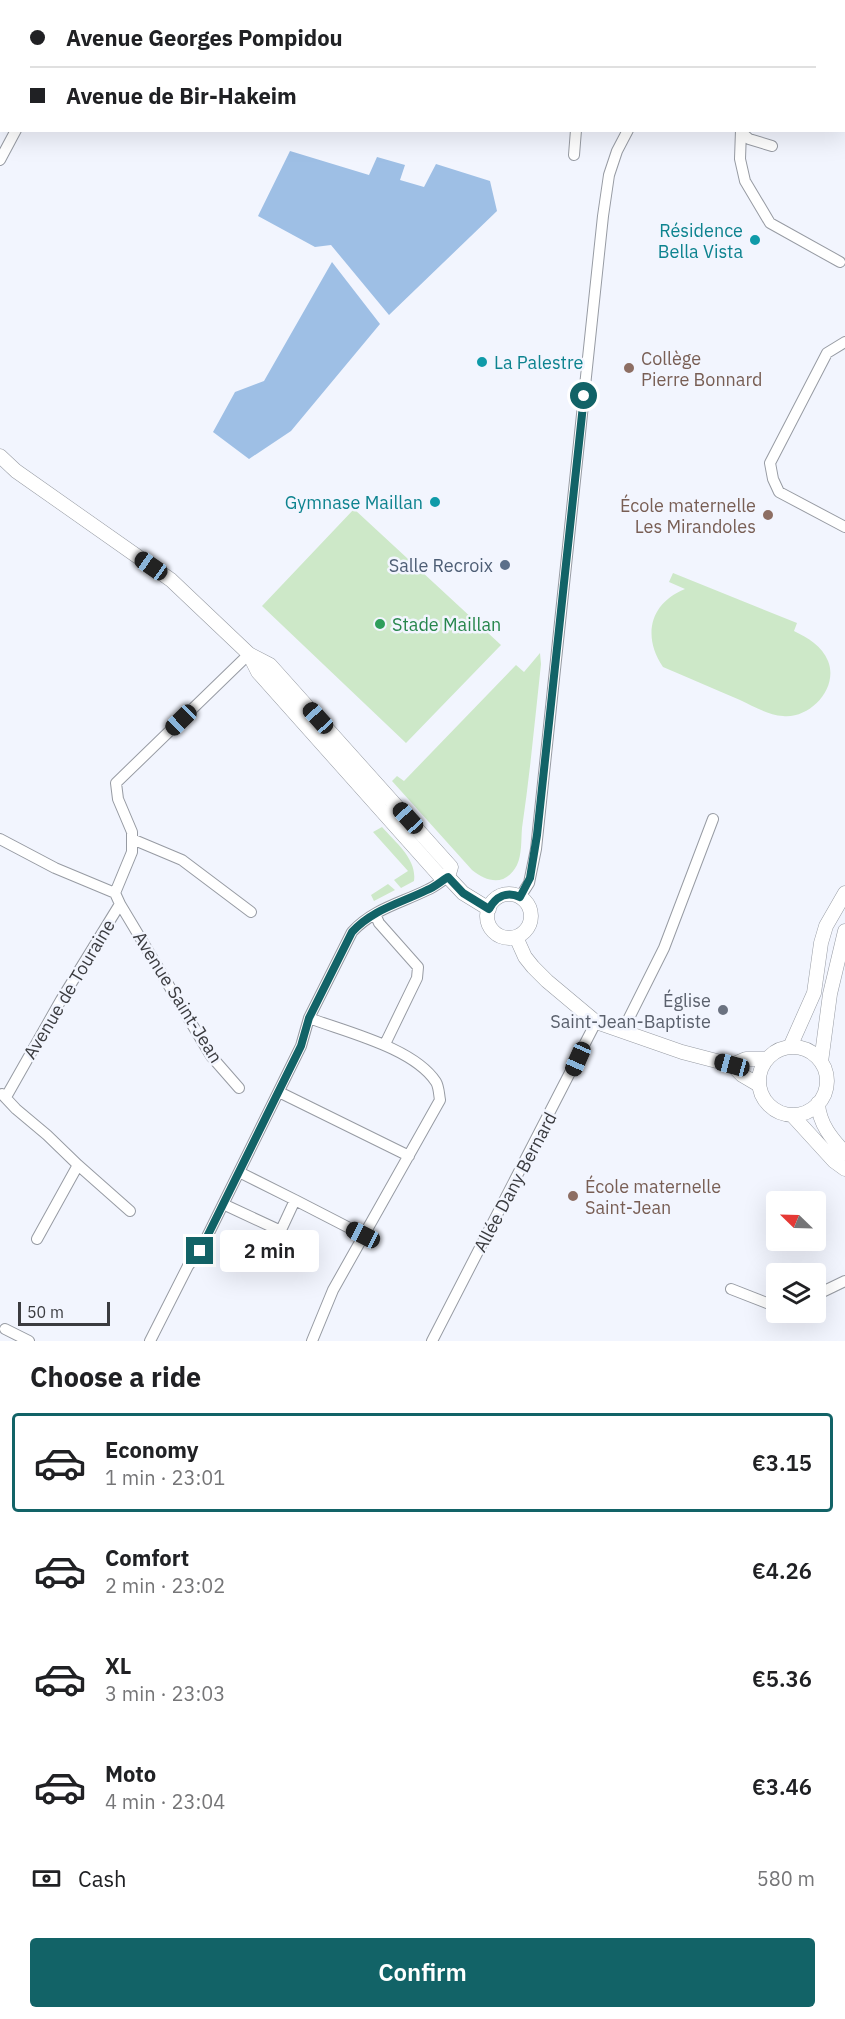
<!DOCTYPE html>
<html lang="en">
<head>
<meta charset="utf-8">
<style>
	:root { --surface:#fff; --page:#f2f2f2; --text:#202124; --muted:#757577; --line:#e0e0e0; --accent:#126367 }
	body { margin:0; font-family:"IBM Plex Sans",sans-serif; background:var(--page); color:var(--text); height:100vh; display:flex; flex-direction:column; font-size:22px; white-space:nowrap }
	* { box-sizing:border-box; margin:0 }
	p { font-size:20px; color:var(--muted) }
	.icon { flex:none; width:33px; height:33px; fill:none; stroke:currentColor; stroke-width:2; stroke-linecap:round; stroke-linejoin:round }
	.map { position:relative; height:1341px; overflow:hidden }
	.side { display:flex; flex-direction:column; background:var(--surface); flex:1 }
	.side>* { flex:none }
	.hud { position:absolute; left:0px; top:0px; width:846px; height:132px; box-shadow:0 6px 24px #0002; display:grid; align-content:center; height:132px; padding:0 30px; background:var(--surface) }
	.needle { width:39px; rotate:293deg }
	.controls { position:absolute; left:766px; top:1191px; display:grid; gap:12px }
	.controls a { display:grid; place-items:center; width:60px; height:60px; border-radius:6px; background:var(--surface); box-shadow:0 6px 24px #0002; font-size:30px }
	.scale { position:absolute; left:18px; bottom:15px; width:92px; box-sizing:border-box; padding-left:6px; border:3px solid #3b3c40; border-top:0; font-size:16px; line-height:21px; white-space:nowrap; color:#3b3c40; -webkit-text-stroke:4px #f2f5fe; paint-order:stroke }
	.end { position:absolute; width:27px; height:27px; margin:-14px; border:8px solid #126367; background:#fff; box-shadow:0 0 0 3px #fff }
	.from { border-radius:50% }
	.bubble { position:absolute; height:42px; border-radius:6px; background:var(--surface); box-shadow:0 6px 24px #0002; font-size:20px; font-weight:600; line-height:42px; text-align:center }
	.car { position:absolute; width:18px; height:36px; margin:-18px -9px; border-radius:8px; box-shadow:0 0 4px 2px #0007; background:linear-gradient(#222 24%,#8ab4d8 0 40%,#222 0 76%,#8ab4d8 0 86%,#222 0) }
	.hud b { display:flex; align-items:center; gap:21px; height:57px; font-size:22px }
	.hud b+b { border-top:2px solid var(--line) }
	.hud i { width:15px; height:15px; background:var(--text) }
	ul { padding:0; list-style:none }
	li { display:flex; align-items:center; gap:18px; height:99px; margin:0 12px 9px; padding:0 18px; border:3px solid transparent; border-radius:6px }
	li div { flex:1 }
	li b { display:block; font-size:22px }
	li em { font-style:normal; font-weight:600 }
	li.active { border-color:var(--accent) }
	li>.icon { width:54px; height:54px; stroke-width:1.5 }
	h2 { padding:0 30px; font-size:27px; line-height:72px }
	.pay { display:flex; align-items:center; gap:15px; height:66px; padding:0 30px; font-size:22px }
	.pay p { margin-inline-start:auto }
	.button { display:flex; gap:12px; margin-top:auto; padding:12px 30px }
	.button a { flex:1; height:69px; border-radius:6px; background:var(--accent); color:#fff; font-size:24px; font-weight:600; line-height:69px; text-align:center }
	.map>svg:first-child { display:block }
</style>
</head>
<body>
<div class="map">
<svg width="845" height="1341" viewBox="0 0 845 1341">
	<rect width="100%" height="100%" fill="#f2f5fe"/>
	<!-- green -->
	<path fill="#cde8c8" d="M0 0H140L2 2 0 53Z
		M354 509 501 645 406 743 262 606Z
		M673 573 797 623 794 631C808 638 822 646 828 661 839 688 810 719 783 716 768 715 753 706 740 700 714 689 689 678 663 667 642 636 650 603 685 589L669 582Z
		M540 653 541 664C535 719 530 774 522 828 521 840 522 854 517 865 506 886 488 883 472 870L392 781 397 776 404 781 516 665 524 672Z
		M382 827C396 843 417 859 414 881L401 888 394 880 408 871 373 832Z
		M388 884 395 890 374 901 371 895Z"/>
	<!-- water -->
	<path fill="#9ebfe5" d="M290 151 369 175 377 157 405 165 400 180 424 187 436 164 490 181 497 211 389 315 331 245 315 247 258 216Z
		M332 262 380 324 291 431 249 459 213 432 235 392 264 381Z"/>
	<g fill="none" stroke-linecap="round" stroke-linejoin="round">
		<!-- street casing -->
		<g stroke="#979ba3" stroke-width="12">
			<path id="street" d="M564 0 566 2
				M774 0V2
				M262 2 263 0
				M707 2 708 0
				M844 106 845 107
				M741 130 740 159 745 181 770 223 840 262
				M741 132 749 139 772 146
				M574 155 576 130
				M0 160 16 130
				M845 342 827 353 770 463 773 479 779 492 845 527
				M0 839 55 868 115 893
				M132 839 182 860 251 912
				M520 897 529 883 536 849 603 216 609 175 617 151 628 130
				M120 904 211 1056 239 1088
				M375 914 379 923 418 967 417 978 385 1044
				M309 1018C346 1032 414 1048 436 1082 439 1087 439 1095 440 1100L333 1290 312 1341
				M622 1032 664 948 713 819
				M279 1092 409 1156
				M2 1094 16 1109 47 1135 78 1165 130 1211
				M6 1097 61 1000 120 904 115 893 132 852V832L118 799 116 783 249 654
				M239 1172 295 1200 275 1243
				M295 1200 363 1235
				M223 1204 281 1231
				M37 1239 78 1165
				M731 1289 777 1307
				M816 1295 845 1281
				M5 1329 29 1341
				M150 1341 188 1266 200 1251 301 1046 309 1018 352 932C373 909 401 903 427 890 435 887 441 881 448 877
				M432 1341 596 1022"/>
		</g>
		<!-- secondary casing -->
		<g stroke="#979ba3" stroke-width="15">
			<path id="secondary" d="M0 456 16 471 171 580 249 654 270 665 451 867 448 877
				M249 654 258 672 439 875 448 877 463 893 489 909
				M487 916a22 22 0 1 1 44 0a22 22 0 1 1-44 0Z
				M516 937 525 957 533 967 547 981 596 1022 682 1052 732 1065 742 1075 759 1085
				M790 1047 814 993 821 943 826 926 845 893
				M759 1081a34 34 0 1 1 68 0a34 34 0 1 1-68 0Z
				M821 1062 830 994 845 931
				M732 1065 746 1059H767
				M818 1103C819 1124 832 1139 845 1153
				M792 1115 834 1161 845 1169"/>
		</g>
		<!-- street -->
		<use href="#street" stroke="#fff" stroke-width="10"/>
		<!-- secondary -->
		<use href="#secondary" stroke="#fff" stroke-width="14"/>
	</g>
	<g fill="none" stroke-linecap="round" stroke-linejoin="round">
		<!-- route -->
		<path stroke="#126367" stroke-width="8" d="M200 1251 301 1046 309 1018 352 932C373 909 401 903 427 890 435 887 441 881 448 877L463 893 489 909C496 896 507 891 520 897L530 878 537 835 584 396"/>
	</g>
	<!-- markers -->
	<g fill="#0f9aa8" stroke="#f2f5fe" stroke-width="2">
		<circle cx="755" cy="240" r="6"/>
		<circle cx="482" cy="362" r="6"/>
		<circle cx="435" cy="502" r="6"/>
	</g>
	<g fill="#8d6e63" stroke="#f2f5fe" stroke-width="2">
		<circle cx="629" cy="368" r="6"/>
		<circle cx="768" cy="515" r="6"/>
		<circle cx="573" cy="1196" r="6"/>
	</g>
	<circle fill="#5c6f8a" stroke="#f2f5fe" stroke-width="2" cx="505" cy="565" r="6"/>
	<circle fill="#2e9e5b" stroke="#f2f5fe" stroke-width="2" cx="380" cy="624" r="6"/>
	<circle fill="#6b7280" stroke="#f2f5fe" stroke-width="2" cx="723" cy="1010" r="6"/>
	<g text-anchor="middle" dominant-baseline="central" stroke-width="5" stroke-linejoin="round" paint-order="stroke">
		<!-- culture labels -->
		<g font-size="18" fill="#0d838f" stroke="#f2f5fe" text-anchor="end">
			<text x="743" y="230">Résidence<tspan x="743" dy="21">Bella Vista</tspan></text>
			<text x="494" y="362" text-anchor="start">La Palestre</text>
			<text x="423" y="502">Gymnase Maillan</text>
		</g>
		<!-- education labels -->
		<g font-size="18" fill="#785e54" stroke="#f2f5fe" text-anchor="start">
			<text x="641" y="358">Collège<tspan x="641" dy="21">Pierre Bonnard</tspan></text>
			<text x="756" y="505" text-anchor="end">École maternelle<tspan x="756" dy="21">Les Mirandoles</tspan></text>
			<text x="585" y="1186">École maternelle<tspan x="585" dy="21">Saint-Jean</tspan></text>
		</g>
		<!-- service labels -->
		<g font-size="18" fill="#4e5e75" stroke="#f2f5fe" text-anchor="end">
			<text x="493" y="565">Salle Recroix</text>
		</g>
		<!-- leisure labels -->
		<g font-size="18" fill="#27864d" stroke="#f2f5fe" text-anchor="start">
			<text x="392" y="624">Stade Maillan</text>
		</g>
		<!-- street labels -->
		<g font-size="18" fill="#3b3c40" stroke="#f2f5fe">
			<text transform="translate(69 989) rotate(-59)">Avenue de Touraine</text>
			<text transform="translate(178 997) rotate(58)">Avenue Saint-Jean</text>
			<text transform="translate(515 1182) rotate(-62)">Allée Dany Bernard</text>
		</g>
		<!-- worship labels -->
		<g font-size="18" fill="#5b616d" stroke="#f2f5fe" text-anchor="end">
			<text x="711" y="1000">Église<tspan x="711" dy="21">Saint-Jean-Baptiste</tspan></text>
		</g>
	</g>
</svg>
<div class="controls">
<a><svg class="needle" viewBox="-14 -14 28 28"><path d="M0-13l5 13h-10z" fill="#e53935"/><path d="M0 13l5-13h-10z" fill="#757577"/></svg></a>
<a><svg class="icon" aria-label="layers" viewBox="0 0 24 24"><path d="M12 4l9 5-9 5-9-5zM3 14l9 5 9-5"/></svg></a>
</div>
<div class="scale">50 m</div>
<i class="end from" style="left:584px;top:396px"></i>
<i class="end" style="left:200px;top:1251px"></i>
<div class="bubble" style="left:220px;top:1230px;width:99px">2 min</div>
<i class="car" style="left:151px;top:566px;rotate:305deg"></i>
<i class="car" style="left:318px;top:718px;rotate:318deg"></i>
<i class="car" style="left:181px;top:720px;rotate:226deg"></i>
<i class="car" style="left:408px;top:818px;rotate:318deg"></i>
<i class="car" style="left:578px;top:1059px;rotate:204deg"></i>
<i class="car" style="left:732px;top:1065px;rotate:285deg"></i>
<i class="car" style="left:363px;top:1235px;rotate:297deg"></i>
<div class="hud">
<b><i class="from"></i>Avenue Georges Pompidou</b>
<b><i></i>Avenue de Bir-Hakeim</b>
</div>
</div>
<section class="side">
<h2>Choose a ride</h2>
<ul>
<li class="active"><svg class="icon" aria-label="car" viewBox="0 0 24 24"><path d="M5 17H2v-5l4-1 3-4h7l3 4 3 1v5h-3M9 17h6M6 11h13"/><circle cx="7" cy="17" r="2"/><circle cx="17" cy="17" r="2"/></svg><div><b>Economy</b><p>1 min · 23:01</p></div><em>€3.15</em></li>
<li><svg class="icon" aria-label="car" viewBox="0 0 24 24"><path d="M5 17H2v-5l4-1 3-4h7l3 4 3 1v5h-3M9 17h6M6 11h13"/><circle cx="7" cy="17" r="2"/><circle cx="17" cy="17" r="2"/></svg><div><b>Comfort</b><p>2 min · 23:02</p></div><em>€4.26</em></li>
<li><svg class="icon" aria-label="car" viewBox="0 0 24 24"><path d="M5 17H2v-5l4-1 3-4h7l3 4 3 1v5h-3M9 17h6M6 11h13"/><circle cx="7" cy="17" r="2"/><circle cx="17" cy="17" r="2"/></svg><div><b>XL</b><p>3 min · 23:03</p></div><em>€5.36</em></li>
<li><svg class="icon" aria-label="car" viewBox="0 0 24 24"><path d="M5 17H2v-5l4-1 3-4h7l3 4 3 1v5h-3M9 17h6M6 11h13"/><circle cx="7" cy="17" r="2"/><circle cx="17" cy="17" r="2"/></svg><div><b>Moto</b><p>4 min · 23:04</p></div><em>€3.46</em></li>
</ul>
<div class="pay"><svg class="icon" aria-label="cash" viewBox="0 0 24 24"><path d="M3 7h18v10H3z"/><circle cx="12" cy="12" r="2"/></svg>Cash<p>580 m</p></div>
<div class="button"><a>Confirm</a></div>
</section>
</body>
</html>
